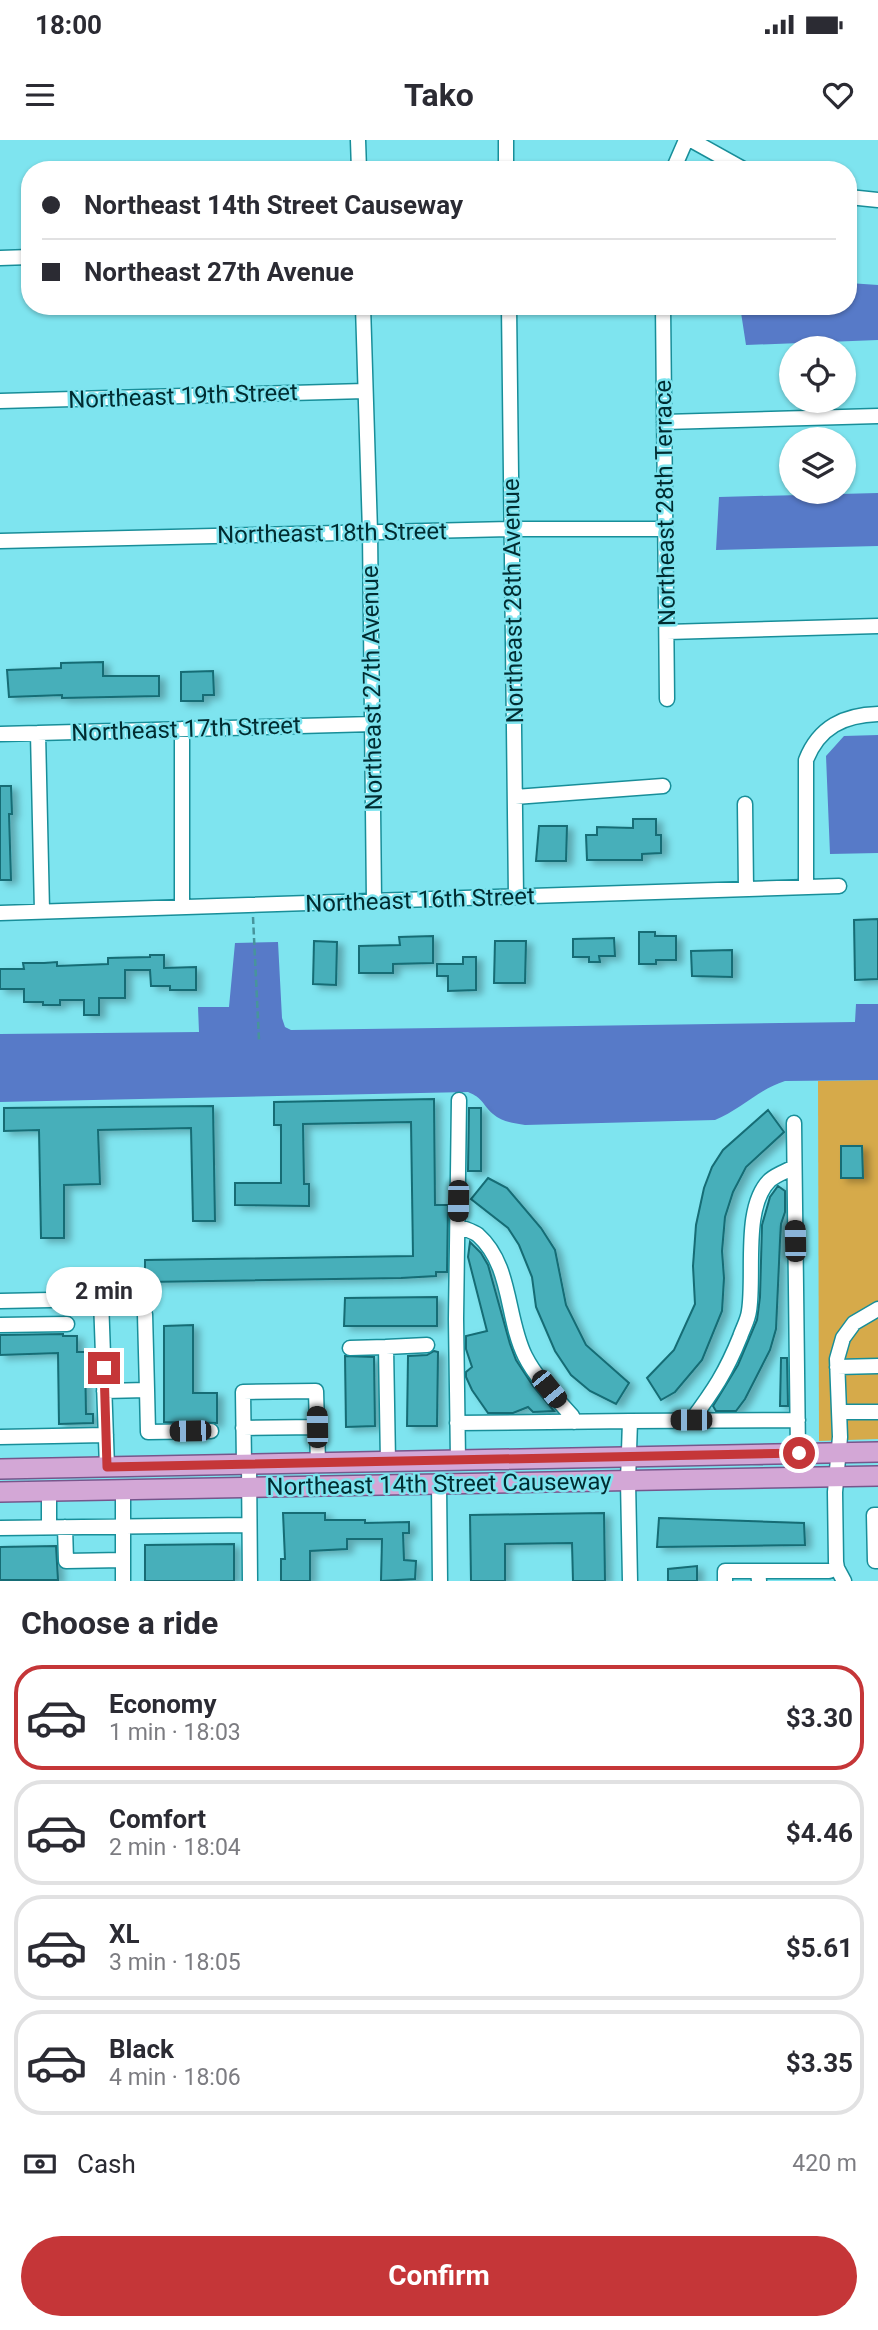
<!DOCTYPE html>
<html lang="en">
<head>
<meta charset="utf-8">
<style>
	:root { --surface:#fff; --page:#f7f7f7; --text:#2b2b33; --muted:#7c7c81; --line:#e1e1e2; --accent:#c53638 }
	body { margin:0; font-family:Roboto,sans-serif; background:var(--page); color:var(--text); height:100vh; display:flex; flex-direction:column; font-size:26px; white-space:nowrap }
	* { box-sizing:border-box; margin:0 }
	p { font-size:23px; color:var(--muted) }
	.icon { flex:none; width:38px; height:38px; fill:none; stroke:currentColor; stroke-width:2; stroke-linecap:round; stroke-linejoin:round }
	.map { position:relative; height:1441px; overflow:hidden }
	.drawer { display:flex; flex-direction:column; background:var(--surface); flex:1 }
	.drawer>* { flex:none }
	.hud { position:absolute; left:21px; top:21px; width:836px; height:154px; border-radius:28px; box-shadow:0 2px 5px #0004; display:grid; align-content:center; height:154px; padding:0 21px; background:var(--surface) }
	.fabs { position:absolute; left:779px; top:196px; display:grid; gap:14px }
	.fabs a { display:grid; place-items:center; width:77px; height:77px; border-radius:50%; background:var(--surface); box-shadow:0 2px 5px #0004; font-size:35px }
	.end { position:absolute; width:32px; height:32px; margin:-16px; border:9px solid #c53638; background:#fff; box-shadow:0 0 0 4px #fff }
	.from { border-radius:50% }
	.bubble { position:absolute; height:49px; border-radius:24px; background:var(--surface); box-shadow:0 2px 5px #0004; font-size:23px; font-weight:700; line-height:49px; text-align:center }
	.car { position:absolute; width:21px; height:42px; margin:-21px -10px; border-radius:9px; box-shadow:0 0 5px 2px #0007; background:linear-gradient(#222 24%,#8ab4d8 0 40%,#222 0 76%,#8ab4d8 0 86%,#222 0) }
	.hud b { display:flex; align-items:center; gap:24px; height:66px; font-size:26px }
	.hud b+b { border-top:2px solid var(--line) }
	.hud i { width:18px; height:18px; background:var(--text) }
	ul { padding:0; list-style:none }
	li { display:flex; align-items:center; gap:21px; height:105px; margin:0 14px 10px; padding:0 7px; border:4px solid var(--line); border-radius:28px }
	li div { flex:1 }
	li b { display:block; font-size:26px }
	li em { font-style:normal; font-weight:700 }
	li.current { border-color:var(--accent) }
	li>.icon { width:63px; height:63px; stroke-width:1.5 }
	h2 { padding:0 21px; font-size:32px; line-height:84px }
	.pay { display:flex; align-items:center; gap:18px; height:77px; padding:0 21px; font-size:26px }
	.pay p { margin-inline-start:auto }
	.primary-button { display:flex; gap:14px; margin-top:auto; padding:14px 21px }
	.primary-button a { flex:1; height:80px; border-radius:42px; background:var(--accent); color:#fff; font-size:28px; font-weight:700; line-height:80px; text-align:center }
	.status { display:flex; justify-content:space-between; align-items:center; height:49px; padding:0 35px; background:var(--surface); direction:ltr }
	.status svg { height:19px; fill:currentColor }
	header { display:flex; justify-content:space-between; align-items:center; height:91px; padding:0 21px; background:var(--surface); font-size:32px; font-weight:700 }
	.map>svg:first-child { display:block }
</style>
</head>
<body>
<div class="status"><b>18:00</b><svg viewBox="0 0 49 12"><path d="M0 12V9h3v3zM5 12V6h3v6zM10 12V3h3v9zM15 12V0h3v12zM26 1h20v11H26zM47 4h2v5h-2z"/></svg></div>
<header><svg class="icon" aria-label="menu" viewBox="0 0 24 24"><path d="M4 6h16M4 12h16M4 18h16"/></svg>Tako<svg class="icon" aria-label="heart" viewBox="0 0 24 24"><path d="M12 20l-8-8c-3-5 5-10 8-4 3-6 11-1 8 4z"/></svg></header>
<div class="map">
<svg width="878" height="1441" viewBox="0 0 878 1441">
	<defs>
		<filter id="shadow"><feDropShadow dx="6" dy="3.5" stdDeviation="3.5" flood-color="#0004"/></filter>
	</defs>
	<rect width="100%" height="100%" fill="#7ee4ef"/>
	<!-- green -->
	<path fill="#d6aa4a" d="M878 940V1299L819 1301 818 941Z"/>
	<!-- water -->
	<path fill="#577ac8" d="M849 143 878 145V200L746 205 740 166H849Z
		M878 353V406L716 410 719 357Z
		M878 595V713L830 714 826 616 844 596Z
		M278 802 282 878 285 887 291 890 855 882 856 864H878V940L785 941C759 949 740 970 715 980L525 985C513 983 502 982 493 974 482 964 483 958 468 952L0 962V894L199 892 198 867H229L235 803Z"/>
	<!-- building -->
	<path fill="#46afba" stroke="#156c74" stroke-width="2" filter="url(#shadow)" d="M103 522V536H159V556L62 558V555L9 557 7 530 61 528V523Z
		M213 531 214 555H203V561H181V532Z
		M0 646H11L12 674H9L11 740H0Z
		M633 679H656V695H661V713L642 714V720H587L586 695H597V687L633 688Z
		M539 686H567L566 721H536Z
		M878 779V839L855 840 854 780Z
		M639 792H655V796H676V820H656V824H639Z
		M433 796V823L393 824V833H359V806L400 805 399 797Z
		M614 798 615 816H599L600 822H589V817H573V799Z
		M314 801 337 802 336 845 313 844Z
		M495 801H526L525 843H494Z
		M732 810V837L692 836 691 811Z
		M150 815H164V828L196 827V850H170V846H151L150 830H125V858H99V875H84V860H60V865H43V862H24V849H0V829H24L23 823H44L57 822V826L108 824V818L150 817Z
		M463 817H476V850L448 851V836H437V824H463Z
		M434 959 435 1065H448L447 1132H436V1136L401 1138 145 1142V1120L413 1116 411 982 303 984 304 1044H309V1066L235 1065V1043H281V985H274V962Z
		M213 966 215 1081H193L191 988 98 990 100 1044 64 1045V1098H41L39 990 4 991V968Z
		M469 968H481V1031H468Z
		M768 970 784 992 746 1027 733 1052 725 1077 722 1111 724 1138 722 1171 702 1220 675 1252 661 1260 647 1238 674 1210 695 1164 693 1126 696 1085 704 1048 712 1027 723 1010Z
		M841 1006H862L863 1038H841Z
		M488 1038 507 1048 541 1088 555 1110 566 1165 586 1205 629 1243 616 1264 590 1251 571 1235 555 1211 536 1167 532 1137 519 1105 508 1088 471 1059Z
		M778 1046 785 1051V1072L781 1084 780 1101 776 1189 770 1210 745 1259 736 1271H716L713 1266 738 1225 757 1180 760 1157 762 1085 770 1057Z
		M470 1102 481 1113 488 1125 510 1204 516 1220 533 1246 554 1271 533 1272 528 1267 513 1273H488L472 1250 466 1237V1232L472 1227 466 1209V1196L487 1191 468 1117Z
		M437 1157V1186H344L345 1158Z
		M193 1185V1253H217V1283L164 1282V1186Z
		M63 1194V1196H77V1212H85L86 1274H93V1283L59 1284 58 1213 0 1215V1195Z
		M434 1211 438 1212 437 1286H407L408 1216 427 1215Z
		M345 1216 374 1217 375 1286 346 1287Z
		M781 1218H787L788 1266H780Z
		M283 1373H325V1380H365V1383L409 1382V1393H403L404 1420 416 1421 415 1439 381 1441 382 1399H347V1409L310 1411V1441H281V1419H285Z
		M604 1373 605 1441H573L572 1403 505 1404V1441H471L470 1375Z
		M659 1378 804 1383 805 1405 657 1407Z
		M234 1404V1441H145V1405Z
		M56 1406 58 1440H0V1407Z
		M697 1426V1441H668V1429Z"/>
	<g fill="none" stroke-linecap="round" stroke-linejoin="round">
		<!-- minor casing -->
		<g stroke="#188e99" stroke-width="17">
			<path id="minor" d="M358 0 359 30
				M506 0V30
				M691 0 745 30
				M673 30 686 0
				M849 57 878 60
				M0 118 30 117
				M363 166 370 392 374 761
				M509 166 516 757
				M663 166 667 559
				M0 261 365 251
				M664 282 878 276
				M0 401 513 389H665
				M667 492 878 486
				M38 593 42 771
				M0 594 373 584
				M515 657 663 646
				M745 664 746 749
				M806 747V620C819 587 844 575 878 574
				M182 767V589
				M0 773 839 746
				M794 983 798 1313
				M458 1086C464 1089 473 1091 478 1095 512 1125 506 1178 525 1216 536 1238 556 1258 572 1276L574 1282
				M0 1161 101 1159 107 1327
				M0 1185 67 1184
				M386 1207 427 1205
				M350 1208 386 1207 388 1322
				M837 1227 878 1226
				M147 1250 148 1292 211 1291
				M104 1251 147 1250 145 1174
				M839 1272H878
				M691 1281C714 1250 726 1232 740 1197 743 1188 748 1180 749 1171 755 1135 742 1067 770 1040 777 1034 787 1031 794 1027
				M457 1283 630 1281
				M243 1288 317 1287
				M0 1297 106 1295
				M458 1320 456 1179 459 960
				M244 1324 243 1252 316 1251 318 1323
				M249 1324 250 1441
				M439 1344 440 1441
				M49 1351V1387
				M878 1375H874L875 1421H878
				M65 1387 66 1421 123 1420
				M0 1388 249 1385
				M123 1441V1350
				M630 1441 628 1341 630 1281 798 1280
				M725 1441V1431H758
				M759 1441 758 1431H829L837 1428
				M844 1441 837 1428 836 1422 835 1352 840 1297 837 1219 843 1198 854 1183 878 1169"/>
		</g>
		<!-- major casing -->
		<g stroke="#76568b" stroke-width="22">
			<path id="major" d="M0 1329 878 1312
				M0 1352 878 1336"/>
		</g>
		<!-- path -->
		<path stroke="#47949c" stroke-width="2.5" stroke-dasharray="7 3.5" stroke-linecap="butt" d="M253 777 259 900"/>
		<!-- minor -->
		<use href="#minor" stroke="#fff" stroke-width="14"/>
		<!-- major -->
		<use href="#major" stroke="#d3a7d6" stroke-width="19"/>
	</g>
	<g fill="none" stroke-linecap="round" stroke-linejoin="round">
		<!-- route -->
		<path stroke="#c53638" stroke-width="9" d="M104 1228 107 1327 799 1313"/>
	</g>
	<g text-anchor="middle" dominant-baseline="central" stroke-width="5" stroke-linejoin="round" paint-order="stroke">
		<!-- street labels -->
		<g font-size="24" fill="#002c31" stroke="#7ee4ef">
			<text transform="translate(183 256) rotate(-2)">Northeast 19th Street</text>
			<text transform="translate(665 363) rotate(-91)">Northeast 28th Terrace</text>
			<text transform="translate(332 393) rotate(-1)">Northeast 18th Street</text>
			<text transform="translate(513 461) rotate(-91)">Northeast 28th Avenue</text>
			<text transform="translate(372 548) rotate(-91)">Northeast 27th Avenue</text>
			<text transform="translate(186 589) rotate(-2)">Northeast 17th Street</text>
			<text transform="translate(420 760) rotate(-2)">Northeast 16th Street</text>
			<text transform="translate(439 1344) rotate(-1)">Northeast 14th Street Causeway</text>
		</g>
	</g>
</svg>
<div class="fabs">
<a><svg class="icon" aria-label="locate" viewBox="0 0 24 24"><circle cx="12" cy="12" r="6"/><path d="M12 2v4M12 18v4M2 12h4M18 12h4"/></svg></a>
<a><svg class="icon" aria-label="layers" viewBox="0 0 24 24"><path d="M12 4l9 5-9 5-9-5zM3 14l9 5 9-5"/></svg></a>
</div>
<i class="end from" style="left:799px;top:1313px"></i>
<i class="end" style="left:104px;top:1228px"></i>
<div class="bubble" style="left:46px;top:1127px;width:116px">2 min</div>
<i class="car" style="left:458px;top:1061px;rotate:181deg"></i>
<i class="car" style="left:795px;top:1101px;rotate:359deg"></i>
<i class="car" style="left:549px;top:1249px;rotate:141deg"></i>
<i class="car" style="left:691px;top:1280px;rotate:270deg"></i>
<i class="car" style="left:317px;top:1287px;rotate:359deg"></i>
<i class="car" style="left:190px;top:1291px;rotate:269deg"></i>
<div class="hud">
<b><i class="from"></i>Northeast 14th Street Causeway</b>
<b><i></i>Northeast 27th Avenue</b>
</div>
</div>
<section class="drawer">
<h2>Choose a ride</h2>
<ul>
<li class="current"><svg class="icon" aria-label="car" viewBox="0 0 24 24"><path d="M5 17H2v-5l4-1 3-4h7l3 4 3 1v5h-3M9 17h6M6 11h13"/><circle cx="7" cy="17" r="2"/><circle cx="17" cy="17" r="2"/></svg><div><b>Economy</b><p>1 min · 18:03</p></div><em>$3.30</em></li>
<li><svg class="icon" aria-label="car" viewBox="0 0 24 24"><path d="M5 17H2v-5l4-1 3-4h7l3 4 3 1v5h-3M9 17h6M6 11h13"/><circle cx="7" cy="17" r="2"/><circle cx="17" cy="17" r="2"/></svg><div><b>Comfort</b><p>2 min · 18:04</p></div><em>$4.46</em></li>
<li><svg class="icon" aria-label="car" viewBox="0 0 24 24"><path d="M5 17H2v-5l4-1 3-4h7l3 4 3 1v5h-3M9 17h6M6 11h13"/><circle cx="7" cy="17" r="2"/><circle cx="17" cy="17" r="2"/></svg><div><b>XL</b><p>3 min · 18:05</p></div><em>$5.61</em></li>
<li><svg class="icon" aria-label="car" viewBox="0 0 24 24"><path d="M5 17H2v-5l4-1 3-4h7l3 4 3 1v5h-3M9 17h6M6 11h13"/><circle cx="7" cy="17" r="2"/><circle cx="17" cy="17" r="2"/></svg><div><b>Black</b><p>4 min · 18:06</p></div><em>$3.35</em></li>
</ul>
<div class="pay"><svg class="icon" aria-label="cash" viewBox="0 0 24 24"><path d="M3 7h18v10H3z"/><circle cx="12" cy="12" r="2"/></svg>Cash<p>420 m</p></div>
<div class="primary-button"><a>Confirm</a></div>
</section>
</body>
</html>
